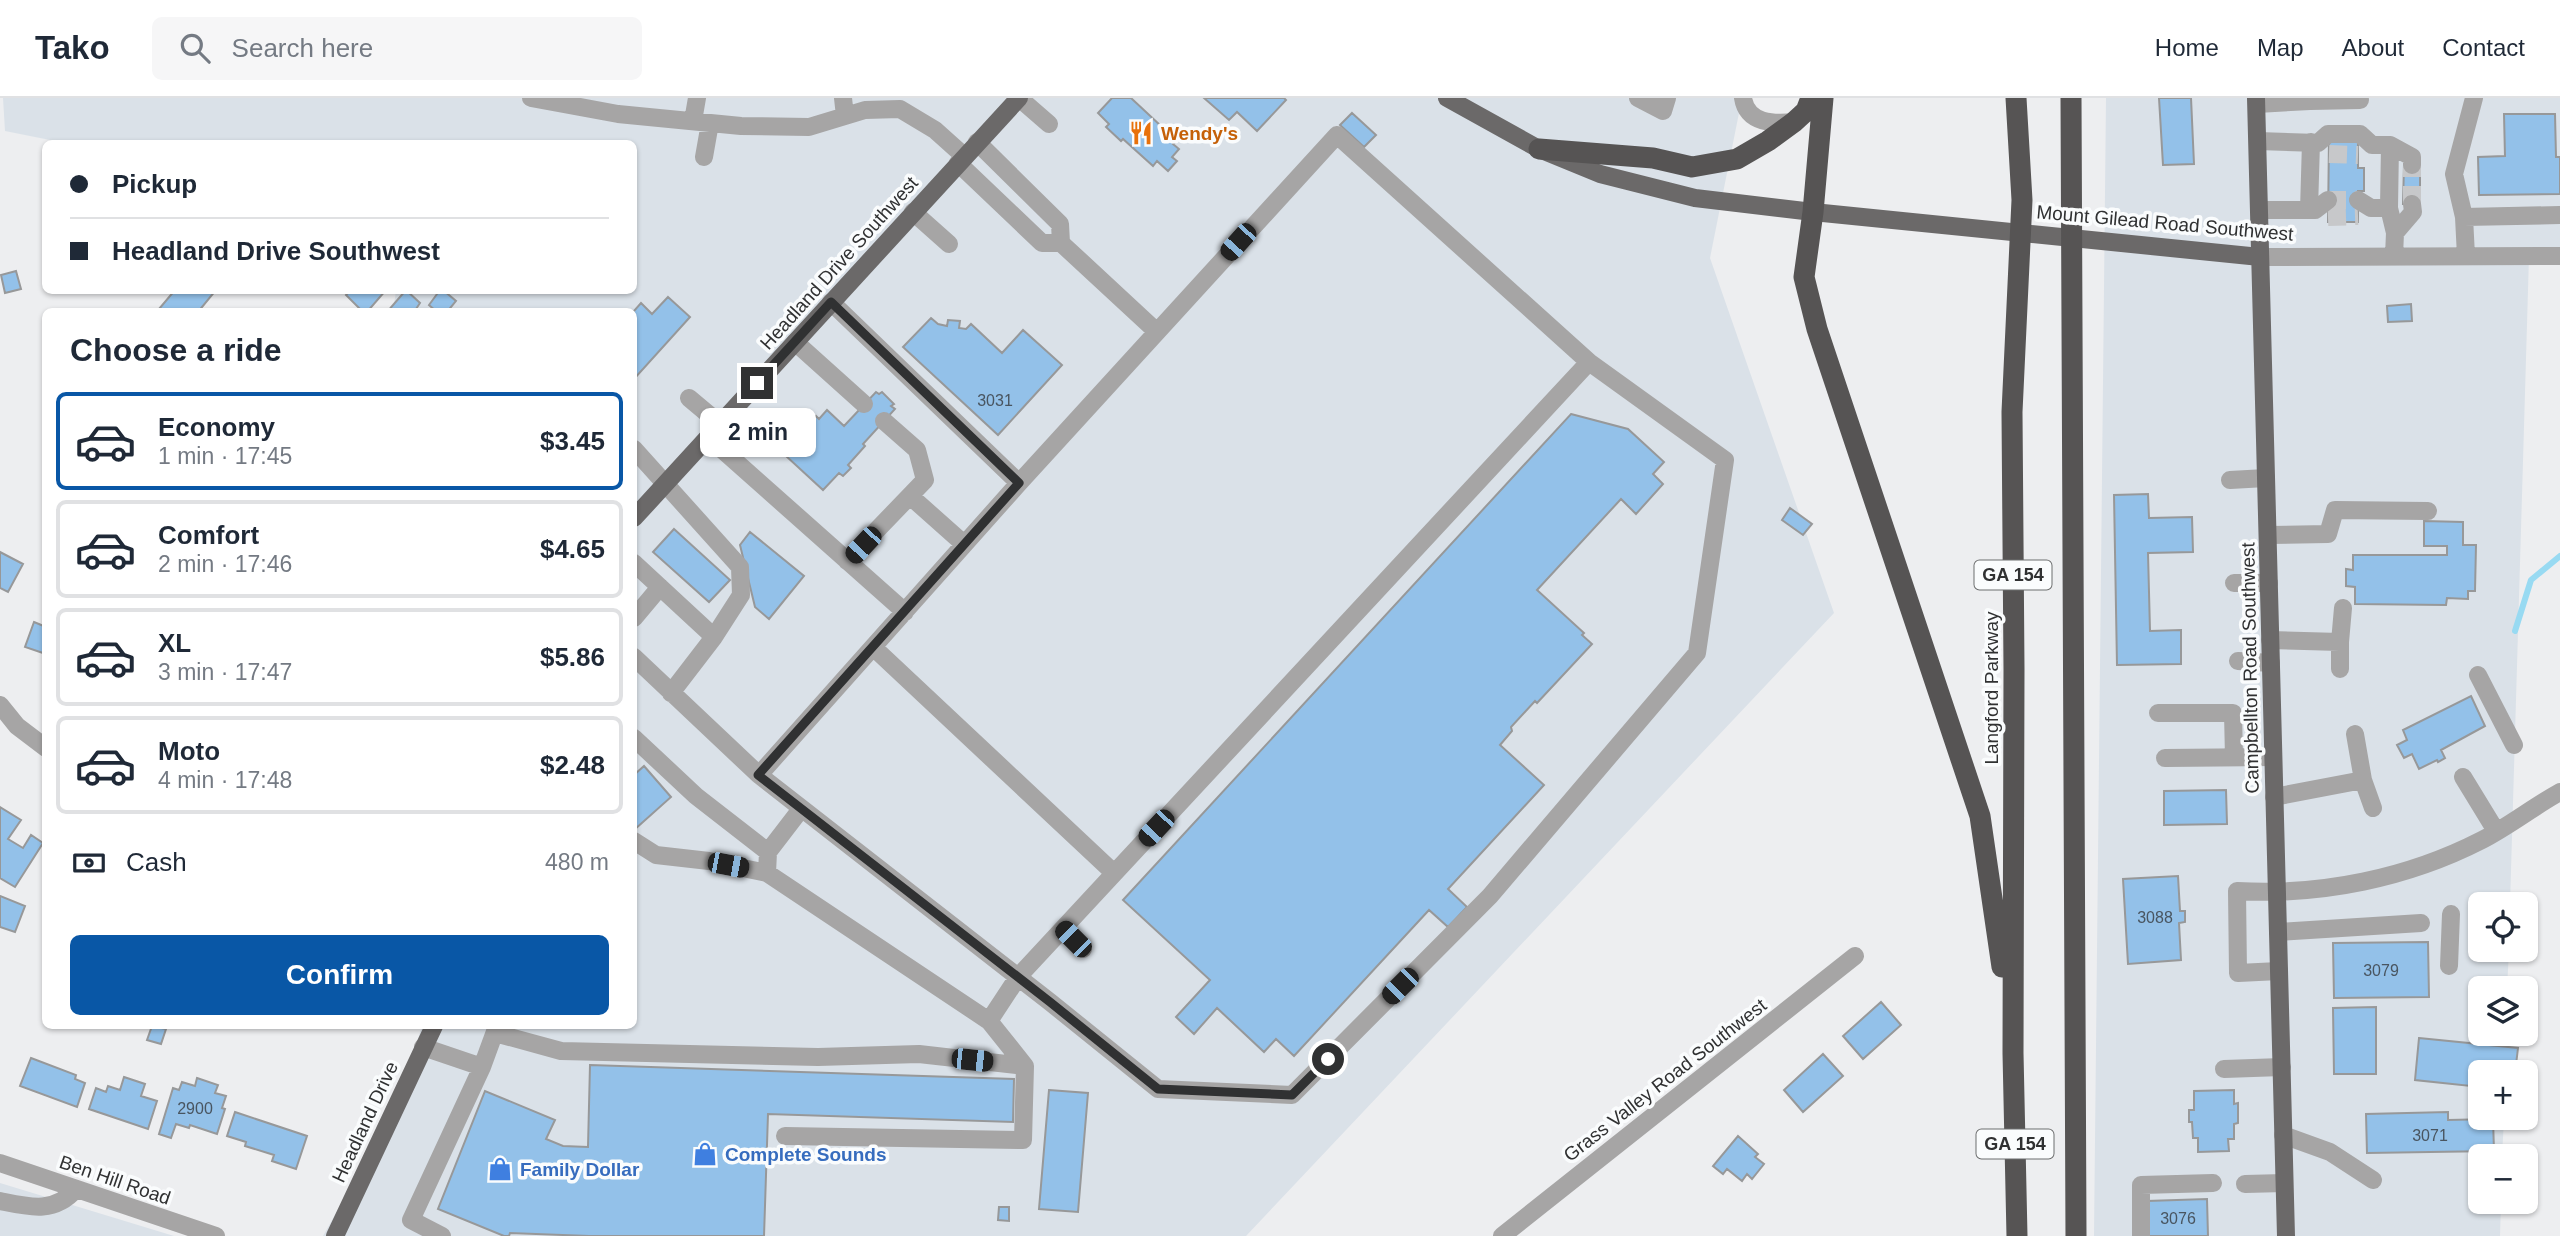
<!DOCTYPE html>
<html lang="en">
<head>
<meta charset="utf-8">
<style>
	:root { --surface:#fff; --page:#f6f6f7; --text:#1f2937; --muted:#747a83; --line:#e0e1e3; --accent:#0957a6 }
	body { margin:0; font-family:Arial,sans-serif; background:var(--page); color:var(--text); height:100vh; display:flex; flex-direction:column; font-size:26px; white-space:nowrap }
	* { box-sizing:border-box; margin:0 }
	p { font-size:23px; color:var(--muted) }
	.icon { flex:none; width:38px; height:38px; fill:none; stroke:currentColor; stroke-width:2; stroke-linecap:round; stroke-linejoin:round }
	.map { position:relative; flex:1; overflow:hidden }
	.sheet { position:absolute; left:42px; top:210px; width:595px; height:721px; display:flex; flex-direction:column; background:var(--surface); border-radius:10px; box-shadow:0 2px 5px #0004 }
	.sheet>* { flex:none }
	.hud { position:absolute; left:42px; top:42px; width:595px; height:154px; border-radius:10px; box-shadow:0 2px 5px #0004; display:grid; align-content:center; height:154px; padding:0 28px; background:var(--surface) }
	.tools { position:absolute; left:2468px; top:794px; display:grid; gap:14px }
	.tools a { display:grid; place-items:center; width:70px; height:70px; border-radius:10px; background:var(--surface); box-shadow:0 2px 5px #0004; font-size:35px }
	.end { position:absolute; width:32px; height:32px; margin:-16px; border:9px solid #303132; background:#fff; box-shadow:0 0 0 4px #fff }
	.from { border-radius:50% }
	.bubble { position:absolute; height:49px; border-radius:10px; background:var(--surface); box-shadow:0 2px 5px #0004; font-size:23px; font-weight:700; line-height:49px; text-align:center }
	.car { position:absolute; width:21px; height:42px; margin:-21px -10px; border-radius:9px; box-shadow:0 0 5px 2px #0007; background:linear-gradient(#222 24%,#8ab4d8 0 40%,#222 0 76%,#8ab4d8 0 86%,#222 0) }
	.hud b { display:flex; align-items:center; gap:24px; height:66px; font-size:26px }
	.hud b+b { border-top:2px solid var(--line) }
	.hud i { width:18px; height:18px; background:var(--text) }
	ul { padding:0; list-style:none }
	li { display:flex; align-items:center; gap:21px; height:98px; margin:0 14px 10px; padding:0 14px; border:4px solid var(--line); border-radius:10px }
	li div { flex:1 }
	li b { display:block; font-size:26px }
	li em { font-style:normal; font-weight:700 }
	li.selected { border-color:var(--accent) }
	li>.icon { width:63px; height:63px; stroke-width:1.5 }
	h2 { padding:0 28px; font-size:32px; line-height:84px }
	.pay { display:flex; align-items:center; gap:18px; height:77px; padding:0 28px; font-size:26px }
	.pay p { margin-inline-start:auto }
	.button { display:flex; gap:14px; margin-top:auto; padding:14px 28px }
	.button a { flex:1; height:80px; border-radius:10px; background:var(--accent); color:#fff; font-size:28px; font-weight:700; line-height:80px; text-align:center }
	header { display:flex; align-items:center; gap:42px; box-sizing:border-box; height:98px; padding:0 35px; background:var(--surface); border-bottom:2px solid var(--line) }
	header strong { font-size:33px }
	nav { display:flex; gap:38px; margin-inline-start:auto; font-size:24px }
	.search { width:490px; height:63px; background:var(--page); display:flex; align-items:center; gap:18px; box-sizing:border-box; padding:0 24px; border-radius:10px; color:var(--muted); font-size:26px }
	.map>svg:first-child { display:block }
</style>
</head>
<body>
<header>
<strong>Tako</strong>
<div class="search"><svg class="icon" aria-label="search" viewBox="0 0 24 24"><circle cx="10" cy="10" r="6"/><path d="M15 15l6 6"/></svg>Search here</div>
<nav><a>Home</a><a>Map</a><a>About</a><a>Contact</a></nav>
</header>
<div class="map">
<svg width="2560" height="1138" viewBox="0 0 2560 1138">
	<rect width="100%" height="100%" fill="#edeef0"/>
	<!-- built -->
	<path fill="#dae1e8" d="M3 0H1742L1710 160 1834 515 1246 1138H323L397 1008 422 928H634V214L393 213 396 193 634 192V46L65 45 5 33Z
		M2106 0H2560V157L2529 158 2510 807H2480V852H2509L2507 891H2480V936H2506L2505 975H2480V1020H2504L2502 1059H2480V1104H2501L2500 1138H2094Z
		M0 1085 174 1138H0Z"/>
	<g fill="none" stroke-linecap="round" stroke-linejoin="round">
		<!-- stream -->
		<path stroke="#98daf2" stroke-width="6" d="M2515 533 2531 482 2560 458"/>
	</g>
	<!-- building -->
	<path fill="#93c1e9" stroke="#979899" stroke-width="2" d="M1112 0H1131L1177 43 1173 46 1179 51 1172 59 1177 63 1168 73 1157 63 1153 68 1123 41 1121 43 1106 29 1109 26 1098 15Z
		M1204 0H1284L1286 2 1257 33 1237 14 1229 22Z
		M2159 0H2191L2194 66 2163 67Z
		M1352 15 1376 37 1364 49 1340 27Z
		M2504 16H2555L2556 59H2560V96L2479 97 2478 59 2505 58Z
		M2329 40H2358V70H2364V93H2358V124H2328Z
		M2404 67H2420V106H2403Z
		M16 173 21 191 5 195 1 177Z
		M175 192H216L198 214H162L159 211Z
		M351 192H386L367 214H363L346 197Z
		M406 192 420 205 414 214H387Z
		M440 192H443L456 203 447 214H437L429 207Z
		M668 199 690 219 634 281 633 214 641 205 652 216Z
		M2411 206 2412 223 2388 224 2387 208Z
		M931 220 938 226 947 228 948 222 960 223 959 230 966 231 971 226 1002 255 1023 232 1062 267 998 337 903 249Z
		M876 294 879 296 882 294 894 306 891 308 895 311 863 346 865 348 848 367 851 370 843 378 839 375 823 392 786 358 794 350 789 346 795 339 790 335 806 318 811 323 816 318 819 321 827 312 844 328Z
		M1571 316 1628 331 1664 364 1653 376 1663 386 1636 416 1621 401 1537 492 1584 535 1582 537 1592 546 1537 605 1535 603 1511 629 1512 633 1500 647 1544 687 1448 791 1467 809 1448 829 1429 812 1294 958 1276 941 1264 954 1217 910 1194 936 1176 919 1210 882 1123 802Z
		M2148 396 2149 420 2192 419 2193 454 2148 455 2150 533 2181 532V566L2117 567 2114 397Z
		M1790 410 1812 426 1803 437 1782 422Z
		M2424 423 2463 424V447H2476L2475 493H2468V501L2447 500 2446 507 2355 506V489L2346 488V471L2353 472V457H2447V448H2424Z
		M674 431 730 482 709 504 653 454Z
		M750 434 804 478 769 521 755 509 740 447Z
		M0 454 23 466 8 494 0 490Z
		M34 524 46 529V556L25 549Z
		M2471 598 2485 628 2441 652 2445 660 2438 664 2437 662 2419 671 2412 656 2404 660 2397 647 2407 642 2403 632Z
		M644 668 671 699 634 732V677Z
		M2226 692 2227 726 2164 727V693Z
		M0 709 21 722 8 741 23 750 31 737 43 745 15 789 0 780Z
		M2178 778 2180 813H2185V824L2179 825 2181 862 2128 866 2123 781Z
		M0 798 25 808 15 834 0 829Z
		M2428 844 2429 899 2334 900 2333 845Z
		M1881 904 1901 927 1863 961 1843 938Z
		M2376 909V976H2334L2333 910Z
		M152 928 166 931 161 946 147 942Z
		M2419 940 2518 950 2515 975H2480V989L2415 982Z
		M1823 956 1843 978 1803 1014 1784 992Z
		M31 960 76 977 75 981 85 985 77 1009 20 988Z
		M590 967 1014 981 1013 1024 768 1016 764 1138H589L510 1135 509 1138H504L438 1111 485 993 555 1022 546 1041 563 1048 588 1049Z
		M124 979 145 986 141 998 157 1003 148 1031 89 1011 96 990 106 994 108 988 120 992Z
		M197 980 218 987 215 995 226 998 222 1010 225 1011 217 1036 190 1027 189 1030 176 1026 171 1040 159 1036 173 990 179 992 182 984 195 988Z
		M1049 992 1088 995 1078 1114 1039 1111Z
		M2234 992V1006L2238 1005V1025L2234 1026V1041H2228L2229 1053 2198 1054V1040H2193L2192 1024H2189V1012H2194V993Z
		M235 1014 307 1038 296 1071 272 1063 274 1057 245 1048 246 1044 227 1038Z
		M2448 1014V1022L2493 1021 2494 1053 2367 1055 2366 1016Z
		M1738 1038 1758 1056 1755 1059 1764 1066 1752 1081 1747 1076 1742 1083 1727 1071 1723 1076 1713 1068Z
		M2207 1101 2208 1138H2148L2147 1103Z
		M999 1109H1009V1123L998 1122Z"/>
	<g fill="none" stroke-linecap="round" stroke-linejoin="round">
		<!-- minor-tunnel -->
		<path stroke="#c7c8ca" stroke-width="18" stroke-dasharray="18 9" stroke-linecap="butt" d="M2329 56 2358 57
			M2328 102H2358
			M2412 106V67
			M2328 119 2358 118"/>
		<!-- minor -->
		<path stroke="#a6a5a5" stroke-width="18" d="M531 0 618 16 741 28 809 29 865 12 900 11 935 32 964 58
			M843 0 845 18
			M1019 0 1049 26
			M1638 0 1663 13 1667 0
			M1743 0C1747 26 1774 26 1794 24
			M2310 3 2360 2
			M2257 6 2310 3V0
			M693 23 697 0
			M2258 43 2318 45 2328 36H2360L2372 47H2390L2389 110 2395 135 2394 158
			M977 44 1060 126 1061 145
			M2390 47 2412 59V67
			M704 59 710 25
			M958 65 1042 145H1061L1156 233
			M2358 102 2371 110H2389
			M2259 112H2315L2328 102
			M2309 112 2311 44
			M913 114 949 146
			M2464 119 2560 117
			M2395 135 2413 114 2412 106
			M2466 158 2464 119 2454 76 2474 0
			M2260 159 2560 158
			M831 204 1019 385
			M795 244 864 306
			M689 300 720 326
			M708 339 905 514
			M634 351 740 469 741 497 714 539 671 595
			M2230 382 2266 380
			M910 398 964 446
			M2268 437 2328 436 2335 412 2428 413
			M847 463 925 382 917 352 884 323
			M634 465 714 539
			M2234 485H2269
			M634 520 660 489
			M2270 542 2340 544V571
			M2340 544 2343 510
			M873 549 1114 775
			M634 559 759 677 1019 385 1337 37 1589 264 1725 362 1697 555 1490 798 1292 997 1158 991 1050 904 759 677
			M2238 563 2271 565
			M2478 577 2514 647
			M0 607 17 628 46 650
			M2158 615H2233L2234 659
			M2355 636 2363 682 2373 710
			M634 640 696 698 768 754
			M2165 660 2273 659
			M2463 679 2496 733
			M2274 699 2363 682
			M801 711 768 754 767 775 989 923 1018 879 1589 264
			M634 743 656 757 709 763 767 775
			M1063 831 1083 851
			M2278 834 2421 825
			M2449 868 2451 816
			M2279 873 2238 875 2237 793C2321 798 2408 780 2482 742 2509 728 2533 709 2560 694
			M495 935 561 953 818 959 919 956 1025 968
			M423 949 482 969
			M2224 971 2282 969
			M2283 1037 2330 1054 2373 1082
			M785 1038 1023 1042 1025 968 989 923
			M0 1065 216 1138
			M2245 1086 2284 1085
			M0 1103C29 1109 54 1116 76 1091
			M442 1138 411 1122 482 969 497 928
			M1502 1138 1855 858
			M2141 1138V1087L2213 1085"/>
		<!-- major -->
		<path stroke="#6b6969" stroke-width="18" d="M1447 0 1539 51 1600 76 1695 100 1813 114 2260 159
			M2256 0 2286 1138
			M634 420 1019 0
			M335 1138 434 928"/>
		<!-- highway -->
		<path stroke="#565454" stroke-width="21" d="M1823 0 1813 114 1804 179 1817 231 1980 718 2002 869
			M2016 0 2022 102 2012 314 2014 571 2013 955 2017 1138
			M2071 0 2076 1138
			M1539 51 1653 60 1692 69 1737 61 1768 43 1794 24 1806 13 1811 0"/>
	</g>
	<g fill="none" stroke-linecap="round" stroke-linejoin="round">
		<!-- route -->
		<path stroke="#303132" stroke-width="9" d="M757 285 831 204 1019 385 758 677 1050 904 1158 991 1292 997 1328 961"/>
	</g>
	<!-- icons -->
	<defs>
		<g id="restaurant-bare" transform="scale(1.89)"><path d="M-5-6h1v4h1v-4h1v4h1v-4h1v5L-1.5 .5V6h-2V.5L-5-1ZM5-6V6H3V1.5H1.5Q1.5-4 5-6Z" fill="#e8710a" stroke="#fafcfd" stroke-width="2.5" paint-order="stroke"/></g>
		<g id="shop-bare" transform="scale(1.89)"><path d="M-5-2.5h2.3a2.7 3.5 0 0 1 5.4 0H5L5.5 6h-11ZM-1.5-2.5h3a1.5 2.3 0 0 0-3 0Z" fill="#3f7fe0" stroke="#fafcfd" stroke-width="2.5" paint-order="stroke"/></g>
	</defs>
	<g fill-rule="evenodd">
		<use href="#restaurant-bare" x="1141" y="35"/>
		<use href="#shop-bare" x="705" y="1056"/>
		<use href="#shop-bare" x="500" y="1071"/>
	</g>
	<g text-anchor="middle" dominant-baseline="central" stroke-width="7" stroke-linejoin="round" paint-order="stroke">
		<!-- number labels -->
		<g font-size="16" fill="#495560">
			<text x="995" y="302">3031</text>
			<text x="2155" y="819">3088</text>
			<text x="2381" y="872">3079</text>
			<text x="195" y="1010">2900</text>
			<text x="2430" y="1037">3071</text>
			<text x="2178" y="1120">3076</text>
		</g>
		<!-- shield labels -->
		<g fill="#fafcfd" stroke="#6d6e6f" stroke-width="2">
			<rect x="1974.5" y="462.5" width="77" height="29" rx="5"/>
			<rect x="1976.5" y="1031.5" width="77" height="29" rx="5"/>
		</g>
		<g font-size="18" font-weight="bold" fill="#303132">
			<text x="2013" y="477">GA 154</text>
			<text x="2015" y="1046">GA 154</text>
		</g>
		<!-- food labels -->
		<g font-size="19" font-weight="bold" fill="#c56008" stroke="#fafcfd" text-anchor="start">
			<text x="1161" y="35">Wendy's</text>
		</g>
		<!-- street labels -->
		<g font-size="19" fill="#303132" stroke="#fafcfd">
			<text transform="translate(2165 125) rotate(5)">Mount Gilead Road Southwest</text>
			<text transform="translate(839 165) rotate(-48)">Headland Drive Southwest</text>
			<text transform="translate(2250 570) rotate(-91)">Campbellton Road Southwest</text>
			<text transform="translate(1991 590) rotate(-90)">Langford Parkway</text>
			<text transform="translate(1665 982) rotate(-38)">Grass Valley Road Southwest</text>
			<text transform="translate(365 1024) rotate(-65)">Headland Drive</text>
			<text transform="translate(115 1082) rotate(19)">Ben Hill Road</text>
		</g>
		<!-- shop labels -->
		<g font-size="19" font-weight="bold" fill="#366cbe" stroke="#fafcfd" text-anchor="start">
			<text x="725" y="1056">Complete Sounds</text>
			<text x="520" y="1071">Family Dollar</text>
		</g>
	</g>
</svg>
<div class="tools">
<a><svg class="icon" aria-label="locate" viewBox="0 0 24 24"><circle cx="12" cy="12" r="6"/><path d="M12 2v4M12 18v4M2 12h4M18 12h4"/></svg></a>
<a><svg class="icon" aria-label="layers" viewBox="0 0 24 24"><path d="M12 4l9 5-9 5-9-5zM3 14l9 5 9-5"/></svg></a>
<a>+</a>
<a>−</a>
</div>
<i class="end from" style="left:1328px;top:961px"></i>
<i class="end" style="left:757px;top:285px"></i>
<div class="bubble" style="left:700px;top:310px;width:116px">2 min</div>
<i class="car" style="left:1238px;top:144px;rotate:222deg"></i>
<i class="car" style="left:863px;top:447px;rotate:223deg"></i>
<i class="car" style="left:1156px;top:730px;rotate:223deg"></i>
<i class="car" style="left:728px;top:767px;rotate:101deg"></i>
<i class="car" style="left:1073px;top:841px;rotate:315deg"></i>
<i class="car" style="left:1400px;top:888px;rotate:225deg"></i>
<i class="car" style="left:972px;top:962px;rotate:96deg"></i>
<div class="hud">
<b><i class="from"></i>Pickup</b>
<b><i></i>Headland Drive Southwest</b>
</div>
<section class="sheet">
<h2>Choose a ride</h2>
<ul>
<li class="selected"><svg class="icon" aria-label="car" viewBox="0 0 24 24"><path d="M5 17H2v-5l4-1 3-4h7l3 4 3 1v5h-3M9 17h6M6 11h13"/><circle cx="7" cy="17" r="2"/><circle cx="17" cy="17" r="2"/></svg><div><b>Economy</b><p>1 min · 17:45</p></div><em>$3.45</em></li>
<li><svg class="icon" aria-label="car" viewBox="0 0 24 24"><path d="M5 17H2v-5l4-1 3-4h7l3 4 3 1v5h-3M9 17h6M6 11h13"/><circle cx="7" cy="17" r="2"/><circle cx="17" cy="17" r="2"/></svg><div><b>Comfort</b><p>2 min · 17:46</p></div><em>$4.65</em></li>
<li><svg class="icon" aria-label="car" viewBox="0 0 24 24"><path d="M5 17H2v-5l4-1 3-4h7l3 4 3 1v5h-3M9 17h6M6 11h13"/><circle cx="7" cy="17" r="2"/><circle cx="17" cy="17" r="2"/></svg><div><b>XL</b><p>3 min · 17:47</p></div><em>$5.86</em></li>
<li><svg class="icon" aria-label="car" viewBox="0 0 24 24"><path d="M5 17H2v-5l4-1 3-4h7l3 4 3 1v5h-3M9 17h6M6 11h13"/><circle cx="7" cy="17" r="2"/><circle cx="17" cy="17" r="2"/></svg><div><b>Moto</b><p>4 min · 17:48</p></div><em>$2.48</em></li>
</ul>
<div class="pay"><svg class="icon" aria-label="cash" viewBox="0 0 24 24"><path d="M3 7h18v10H3z"/><circle cx="12" cy="12" r="2"/></svg>Cash<p>480 m</p></div>
<div class="button"><a>Confirm</a></div>
</section>
</div>
</body>
</html>
